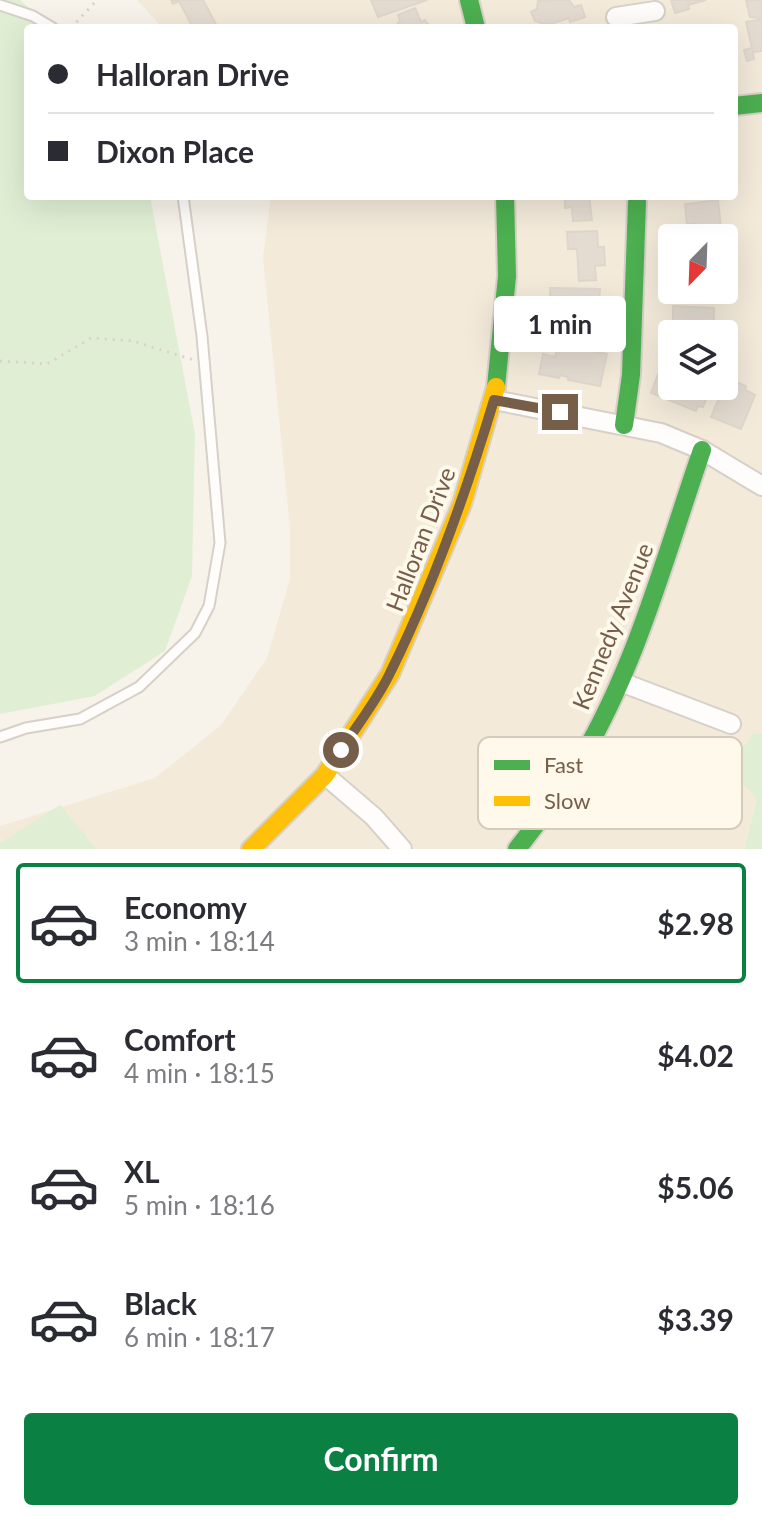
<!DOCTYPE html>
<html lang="en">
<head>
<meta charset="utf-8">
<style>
	:root { --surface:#fff; --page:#f7f7f7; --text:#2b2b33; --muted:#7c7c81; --line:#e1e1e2; --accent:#0b8043 }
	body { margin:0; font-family:Lato,sans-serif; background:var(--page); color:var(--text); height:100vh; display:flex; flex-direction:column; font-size:30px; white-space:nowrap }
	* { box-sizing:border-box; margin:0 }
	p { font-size:26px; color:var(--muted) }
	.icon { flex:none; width:44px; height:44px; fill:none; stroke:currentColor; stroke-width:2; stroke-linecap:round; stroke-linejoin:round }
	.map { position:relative; height:849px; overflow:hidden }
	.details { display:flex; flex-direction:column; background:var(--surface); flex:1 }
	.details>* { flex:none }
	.banner { position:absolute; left:24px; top:24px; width:714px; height:176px; border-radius:8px; box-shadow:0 8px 32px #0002; display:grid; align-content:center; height:176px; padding:0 24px; background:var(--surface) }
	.needle { width:52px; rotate:203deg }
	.fabs { position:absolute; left:658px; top:224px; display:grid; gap:16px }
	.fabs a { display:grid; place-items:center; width:80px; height:80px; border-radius:8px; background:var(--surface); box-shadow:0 8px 32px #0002; font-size:40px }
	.end { position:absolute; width:36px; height:36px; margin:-18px; border:10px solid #765e49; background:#fff; box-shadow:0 0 0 4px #fff }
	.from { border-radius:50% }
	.bubble { position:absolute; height:56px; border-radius:8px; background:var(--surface); box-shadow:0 8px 32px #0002; font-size:26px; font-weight:700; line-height:56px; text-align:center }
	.banner b { display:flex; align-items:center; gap:28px; height:76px; font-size:30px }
	.banner b+b { border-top:2px solid var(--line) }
	.banner i { width:20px; height:20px; background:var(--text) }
	ul { padding:14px 0 0; list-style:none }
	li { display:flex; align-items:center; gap:24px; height:120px; margin:0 16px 12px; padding:0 8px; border:4px solid transparent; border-radius:8px }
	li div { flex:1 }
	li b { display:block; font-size:30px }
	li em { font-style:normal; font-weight:700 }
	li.current { border-color:var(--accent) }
	li>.icon { width:72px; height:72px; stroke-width:1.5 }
	.primary-button { display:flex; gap:16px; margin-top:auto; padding:16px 24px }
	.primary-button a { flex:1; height:92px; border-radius:8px; background:var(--accent); color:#fff; font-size:32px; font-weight:700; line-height:92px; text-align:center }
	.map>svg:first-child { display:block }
</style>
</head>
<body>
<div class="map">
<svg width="762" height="849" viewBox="0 0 762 849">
	<rect width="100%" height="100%" fill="#f7f3ea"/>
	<!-- residential -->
	<path fill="#f3eada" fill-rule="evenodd" d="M137 0H762V734L754 733 757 800 744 849H0V826L155 778 221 725 267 658 290 579V529L263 257 271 196H734V28H163ZM672 238H724V290H672ZM672 334H724V386H672Z"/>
	<!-- green -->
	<path fill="#e0efd4" d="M0 0H20L52 28H28V196H150L195 434 192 576 165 651 95 696 0 714Z
		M754 733 762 734V849H744L757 800 729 767Z
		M60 805 97 849H0V843Z"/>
	<!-- building -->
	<path fill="#e4dcd1" stroke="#e0d7cc" stroke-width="2" d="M171 0H203L218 28H193L179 1 173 4Z
		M371 0H427L378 17Z
		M569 0 574 7 581 5 585 17 570 22 569 18 548 25 535 21 531 12 537 9 538 1Z
		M671 0H706L688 5 689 9 675 13Z
		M746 0H762V18L750 17Z
		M415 8 421 22 425 20 431 28H394L400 21 398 15Z
		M762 19V51L753 52 754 59 747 61 744 50 752 48 746 22Z
		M565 196H589L592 220 573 221 572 207 565 208Z
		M718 200 722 238H689L696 236 695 223 687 224 685 204Z
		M597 231 598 247H604L605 265 595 266 596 280 579 281 577 249H568L567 232Z
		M550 288 600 289 597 326 571 325 572 319H566V313H550Z
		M673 306 714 308V327H694V334H676V327H673Z
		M558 344 607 354 600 386 568 380V377L560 375 559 378 539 374 543 354 555 357Z
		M663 361 672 365V386H711L703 407 698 406 696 411 651 393Z
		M727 378 746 386 745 390 755 395 741 429 711 417Z"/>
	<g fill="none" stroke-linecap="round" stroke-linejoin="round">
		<!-- lane casing -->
		<g stroke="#d6d0c8" stroke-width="13">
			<path id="lane" d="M0 5 33 16 53 28
				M0 737 26 728 80 719 139 687 195 633 209 606 220 543 202 336 183 196"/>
		</g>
		<!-- street casing -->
		<g stroke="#d6d0c8" stroke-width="22">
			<path id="street" d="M616 17 655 11
				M494 400 661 433 702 450 762 486
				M621 682 731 724
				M325 775 374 817 402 849"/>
		</g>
		<!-- fast casing -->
		<g stroke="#d7d0c8" stroke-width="22">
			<path id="fast" d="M469 0 476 28
				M734 106 762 103
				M496 387 507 276 505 196
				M624 425 631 375 637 202
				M517 849C540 820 562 791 581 759 637 664 666 554 702 450"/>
		</g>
		<!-- slow casing -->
		<g stroke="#d7d0c8" stroke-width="22">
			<path id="slow" d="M251 849 325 775 390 674 462 504 496 387"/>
		</g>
		<!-- path -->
		<path stroke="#dad3cd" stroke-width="3" stroke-dasharray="2 6" stroke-linecap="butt" d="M71 28 97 0
			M0 361 47 364 91 338 133 341 194 360"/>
		<!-- lane -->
		<use href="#lane" stroke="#fefdfc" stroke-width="9"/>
		<!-- street -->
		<use href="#street" stroke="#fefdfc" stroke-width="18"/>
		<!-- fast -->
		<use href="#fast" stroke="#4caf50" stroke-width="18"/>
		<!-- slow -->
		<use href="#slow" stroke="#ffc107" stroke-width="18"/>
	</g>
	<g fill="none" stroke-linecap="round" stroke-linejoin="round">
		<!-- route -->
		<path stroke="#765e49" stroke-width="10" d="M341 750C358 724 378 699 391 671 434 584 466 493 494 400L560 412"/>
	</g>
	<g text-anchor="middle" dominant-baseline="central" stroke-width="8" stroke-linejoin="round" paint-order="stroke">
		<!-- street labels -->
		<g font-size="24" fill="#765e49" stroke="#fff9eb">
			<text transform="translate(420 539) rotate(-69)">Halloran Drive</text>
			<text transform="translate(612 626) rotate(-68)">Kennedy Avenue</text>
		</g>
	</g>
	<!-- legend -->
	<rect x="478" y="737" width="264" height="92" rx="12" fill="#fff9eb" stroke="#d6caba" stroke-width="2"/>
	<rect x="494" y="760" width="36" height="10" fill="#4caf50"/>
	<rect x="494" y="796" width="36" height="10" fill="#ffc107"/>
	<g font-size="22" fill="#765e49">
		<text x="544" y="773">Fast</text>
		<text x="544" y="809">Slow</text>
	</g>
</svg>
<div class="fabs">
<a><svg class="needle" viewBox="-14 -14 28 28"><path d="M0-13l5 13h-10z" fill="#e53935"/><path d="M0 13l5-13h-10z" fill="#7c7c81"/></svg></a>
<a><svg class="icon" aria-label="layers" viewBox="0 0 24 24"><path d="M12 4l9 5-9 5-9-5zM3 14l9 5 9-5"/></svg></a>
</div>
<i class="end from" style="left:341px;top:750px"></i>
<i class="end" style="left:560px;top:412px"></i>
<div class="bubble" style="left:494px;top:296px;width:132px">1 min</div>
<div class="banner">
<b><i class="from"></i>Halloran Drive</b>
<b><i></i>Dixon Place</b>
</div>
</div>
<section class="details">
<ul>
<li class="current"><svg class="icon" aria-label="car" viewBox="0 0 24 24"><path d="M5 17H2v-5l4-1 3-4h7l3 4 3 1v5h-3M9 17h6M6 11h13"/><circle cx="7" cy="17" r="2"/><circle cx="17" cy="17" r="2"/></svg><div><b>Economy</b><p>3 min · 18:14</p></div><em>$2.98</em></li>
<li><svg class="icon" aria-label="car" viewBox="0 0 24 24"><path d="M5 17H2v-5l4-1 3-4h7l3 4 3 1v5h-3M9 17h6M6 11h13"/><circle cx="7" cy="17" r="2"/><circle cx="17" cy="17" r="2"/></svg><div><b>Comfort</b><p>4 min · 18:15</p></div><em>$4.02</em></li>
<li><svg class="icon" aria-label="car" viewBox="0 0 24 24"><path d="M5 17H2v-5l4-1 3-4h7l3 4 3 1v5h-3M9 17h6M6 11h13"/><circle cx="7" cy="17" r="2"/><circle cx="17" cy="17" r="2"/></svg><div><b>XL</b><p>5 min · 18:16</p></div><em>$5.06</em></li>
<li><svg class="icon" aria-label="car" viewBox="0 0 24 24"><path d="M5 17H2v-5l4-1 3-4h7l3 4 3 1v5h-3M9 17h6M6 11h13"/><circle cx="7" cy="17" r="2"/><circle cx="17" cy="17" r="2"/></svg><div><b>Black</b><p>6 min · 18:17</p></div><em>$3.39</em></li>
</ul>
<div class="primary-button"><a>Confirm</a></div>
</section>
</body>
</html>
